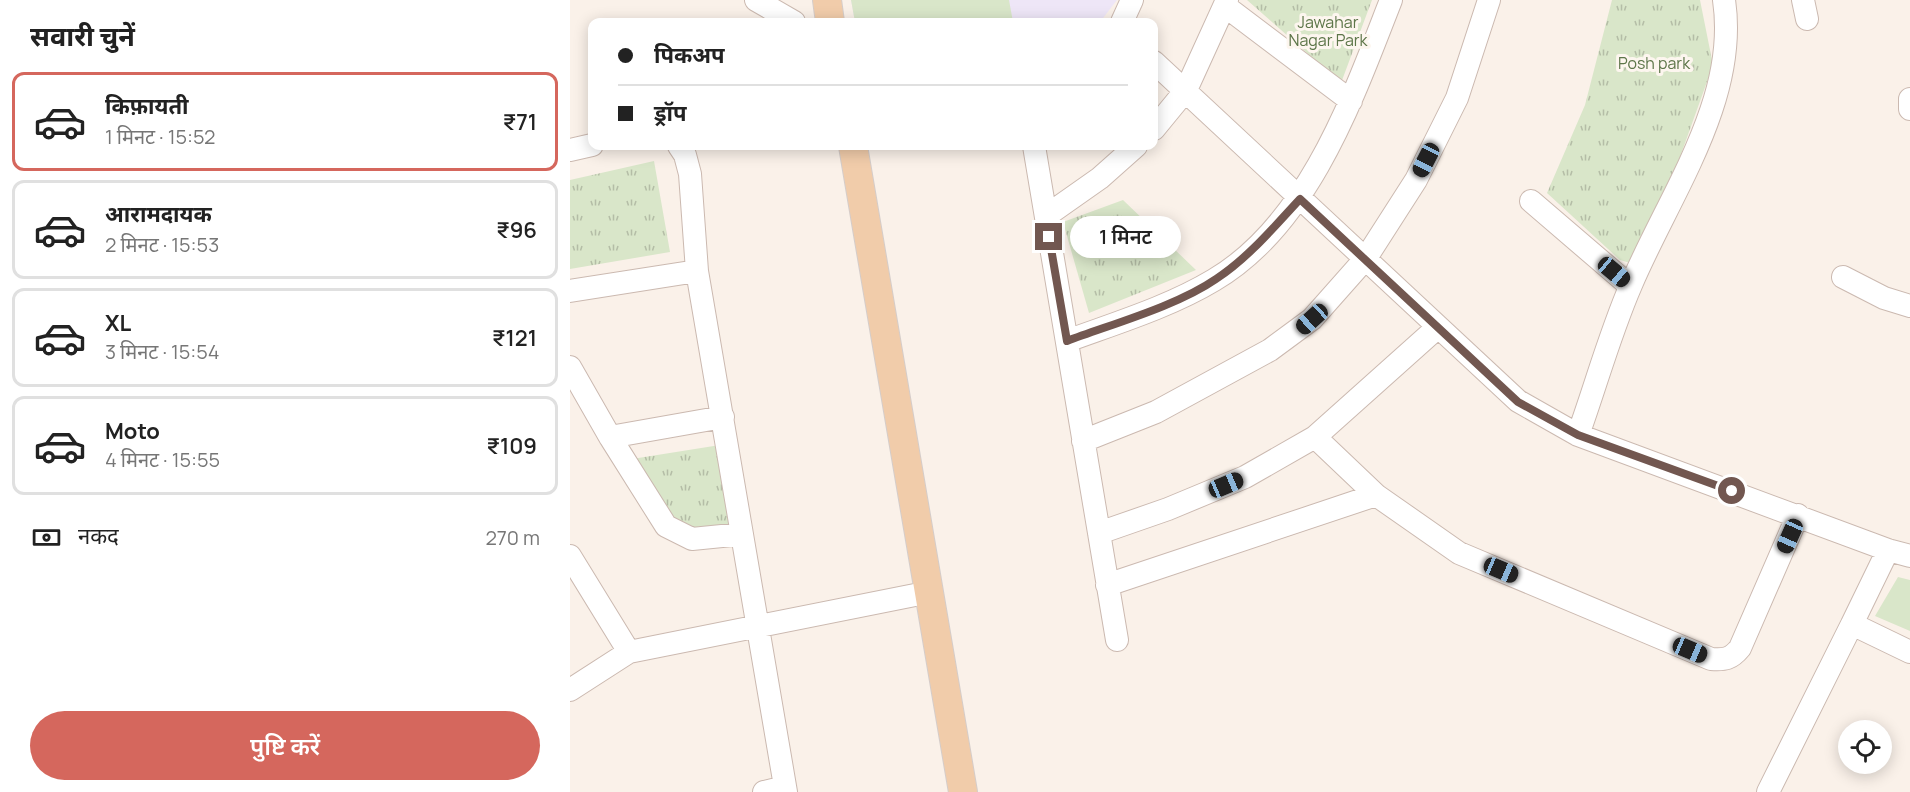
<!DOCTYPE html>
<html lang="hi">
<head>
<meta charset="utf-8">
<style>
	:root { --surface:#fff; --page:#f2f2f2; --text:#222; --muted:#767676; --line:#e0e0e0; --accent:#d5675d }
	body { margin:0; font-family:Manrope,"Noto Sans Devanagari",sans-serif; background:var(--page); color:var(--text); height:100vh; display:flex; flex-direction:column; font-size:22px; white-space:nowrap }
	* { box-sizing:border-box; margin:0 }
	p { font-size:20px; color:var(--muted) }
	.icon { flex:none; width:33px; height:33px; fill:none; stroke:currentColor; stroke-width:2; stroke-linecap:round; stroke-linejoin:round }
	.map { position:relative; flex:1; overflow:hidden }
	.details { display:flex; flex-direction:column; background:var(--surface); width:570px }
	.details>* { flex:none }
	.guide { position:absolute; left:18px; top:18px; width:570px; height:132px; border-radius:12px; box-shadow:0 3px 15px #0003; display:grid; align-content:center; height:132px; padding:0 30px; background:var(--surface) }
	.buttons { position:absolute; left:1268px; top:720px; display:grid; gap:12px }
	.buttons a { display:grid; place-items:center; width:54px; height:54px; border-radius:50%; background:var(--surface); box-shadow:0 3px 15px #0003; font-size:30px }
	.end { position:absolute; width:27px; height:27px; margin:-14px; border:8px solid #725750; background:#fff; box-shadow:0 0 0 3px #fff }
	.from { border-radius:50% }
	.bubble { position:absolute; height:42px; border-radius:21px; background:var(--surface); box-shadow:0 3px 15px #0003; font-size:20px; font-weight:600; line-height:42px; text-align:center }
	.car { position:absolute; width:18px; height:36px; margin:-18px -9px; border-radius:8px; box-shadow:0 0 4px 2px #0007; background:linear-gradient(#222 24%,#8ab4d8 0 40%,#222 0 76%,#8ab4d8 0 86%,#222 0) }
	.guide b { display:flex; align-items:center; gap:21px; height:57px; font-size:22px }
	.guide b+b { border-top:2px solid var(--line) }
	.guide i { width:15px; height:15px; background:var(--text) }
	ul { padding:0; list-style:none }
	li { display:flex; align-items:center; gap:18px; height:99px; margin:0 12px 9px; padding:0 18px; border:3px solid var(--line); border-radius:12px }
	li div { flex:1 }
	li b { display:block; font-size:22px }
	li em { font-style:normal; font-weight:600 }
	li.on { border-color:var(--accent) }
	li>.icon { width:54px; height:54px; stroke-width:1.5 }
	h2 { padding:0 30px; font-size:27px; line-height:72px }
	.pay { display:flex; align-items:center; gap:15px; height:66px; padding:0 30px; font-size:22px }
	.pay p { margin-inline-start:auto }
	.cta { display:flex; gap:12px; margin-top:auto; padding:12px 30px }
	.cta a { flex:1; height:69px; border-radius:36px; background:var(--accent); color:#fff; font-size:24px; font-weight:600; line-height:69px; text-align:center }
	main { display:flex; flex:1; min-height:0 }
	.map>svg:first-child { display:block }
</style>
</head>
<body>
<main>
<section class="details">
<h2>सवारी चुनें</h2>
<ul>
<li class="on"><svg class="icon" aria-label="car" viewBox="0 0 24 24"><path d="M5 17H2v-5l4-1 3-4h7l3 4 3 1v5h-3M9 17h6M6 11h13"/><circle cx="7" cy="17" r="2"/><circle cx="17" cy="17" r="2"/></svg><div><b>किफ़ायती</b><p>1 मिनट · 15:52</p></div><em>₹71</em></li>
<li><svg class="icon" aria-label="car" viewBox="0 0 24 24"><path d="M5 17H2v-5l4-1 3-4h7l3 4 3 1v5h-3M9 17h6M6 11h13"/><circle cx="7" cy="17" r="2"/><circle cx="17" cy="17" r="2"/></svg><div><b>आरामदायक</b><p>2 मिनट · 15:53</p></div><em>₹96</em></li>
<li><svg class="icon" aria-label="car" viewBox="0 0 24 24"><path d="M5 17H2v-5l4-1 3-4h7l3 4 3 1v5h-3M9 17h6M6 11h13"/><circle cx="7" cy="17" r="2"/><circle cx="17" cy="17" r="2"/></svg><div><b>XL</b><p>3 मिनट · 15:54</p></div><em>₹121</em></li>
<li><svg class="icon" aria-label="car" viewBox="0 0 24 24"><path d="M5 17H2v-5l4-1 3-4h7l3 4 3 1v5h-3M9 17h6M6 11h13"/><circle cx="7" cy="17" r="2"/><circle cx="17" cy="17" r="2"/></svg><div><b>Moto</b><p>4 मिनट · 15:55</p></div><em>₹109</em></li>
</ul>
<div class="pay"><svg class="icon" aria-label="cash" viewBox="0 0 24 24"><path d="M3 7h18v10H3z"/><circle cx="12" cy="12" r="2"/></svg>नकद<p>270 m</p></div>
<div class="cta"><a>पुष्टि करें</a></div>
</section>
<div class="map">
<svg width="1340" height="792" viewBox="0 0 1340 792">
	<defs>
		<pattern id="park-tufts" width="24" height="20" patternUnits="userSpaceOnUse" patternTransform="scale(1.5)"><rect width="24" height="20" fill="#d9e6c9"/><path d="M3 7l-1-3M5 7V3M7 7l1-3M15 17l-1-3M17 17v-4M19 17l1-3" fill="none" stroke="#b4bda6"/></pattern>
	</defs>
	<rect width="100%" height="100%" fill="#faf1e9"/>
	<!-- education -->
	<path fill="#eee6f7" d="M281 0H547L530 22H285Z"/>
	<!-- green -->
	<path fill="#d9e6c9" d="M281 0H439L443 22H285Z
		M1328 577 1340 580V631L1305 616Z"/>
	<!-- park -->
	<path fill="url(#park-tufts)" d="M677 0H802L771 83Z
		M1042 0H1130L1143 65 1110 157 1060 263 1050 260 977 193 1015 105Z
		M84 161 100 252 0 269V180Z
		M553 200 626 270 519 313 493 222Z
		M150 445 166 531 108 528 62 459Z"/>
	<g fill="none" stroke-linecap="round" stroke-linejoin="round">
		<!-- minor casing -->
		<g stroke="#cbb9b0" stroke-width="24">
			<path id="minor" d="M186 0 224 22
				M1233 0 1237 19
				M655 6 781 101
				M552 22 562 0
				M584 62 948 401 1008 435 1318 550 1340 556
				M1340 99V109
				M584 129 616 90 657 0
				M109 146 115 155 120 174 127 271 216 792
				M464 146 547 640
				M0 150 22 145
				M961 201 1060 286
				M476 216 530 178 566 146
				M1273 277 1314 298 1340 306
				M0 291 127 271
				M497 341C546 323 599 307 644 280 739 224 783 97 821 0
				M0 367 40 437 96 526 122 539 172 534
				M1008 435C1026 385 1040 333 1061 285 1099 195 1169 100 1154 0
				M40 437 153 417
				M745 437 806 495 889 553 1141 659C1155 660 1161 659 1170 648L1228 515
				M513 441 586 412 700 350 742 319 796 258 846 180 887 98 919 0
				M529 533 598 509 675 477 745 437 868 327
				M0 556 59 652
				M537 585 806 495
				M1282 624 1318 550
				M0 690 59 652 360 592
				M194 792 215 787
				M1198 792 1282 624 1340 652"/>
		</g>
		<!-- major casing -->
		<g stroke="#d5cdca" stroke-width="30">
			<path id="major" d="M257 0 260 22
				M283 146 393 792"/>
		</g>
		<!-- minor -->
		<use href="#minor" stroke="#fff" stroke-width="22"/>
		<!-- major -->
		<use href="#major" stroke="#f1ccaa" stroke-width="28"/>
	</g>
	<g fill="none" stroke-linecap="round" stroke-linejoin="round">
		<!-- route -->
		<path stroke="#725750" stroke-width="8" d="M479 237 497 341C542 324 607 306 646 279 678 258 704 227 730 199L948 402 1008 435 1162 491"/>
	</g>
	<g text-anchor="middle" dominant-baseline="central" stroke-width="6" stroke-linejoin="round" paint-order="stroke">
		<!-- park labels -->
		<g font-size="16" fill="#5d7649" stroke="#fdf6ef">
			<text x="758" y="22">Jawahar<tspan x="758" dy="18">Nagar Park</tspan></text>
			<text x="1084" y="63">Posh park</text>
		</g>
	</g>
</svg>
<div class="buttons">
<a><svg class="icon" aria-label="locate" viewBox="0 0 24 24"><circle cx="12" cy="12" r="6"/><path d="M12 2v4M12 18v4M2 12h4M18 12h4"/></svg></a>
</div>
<i class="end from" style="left:1162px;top:491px"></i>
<i class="end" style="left:479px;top:237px"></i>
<div class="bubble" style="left:500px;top:216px;width:111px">1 मिनट</div>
<i class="car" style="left:856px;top:160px;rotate:207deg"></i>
<i class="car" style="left:1044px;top:272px;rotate:130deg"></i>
<i class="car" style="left:742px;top:319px;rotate:228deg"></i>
<i class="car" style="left:656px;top:485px;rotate:67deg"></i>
<i class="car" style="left:1220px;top:536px;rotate:204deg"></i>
<i class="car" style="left:931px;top:570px;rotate:113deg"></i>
<i class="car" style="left:1120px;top:650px;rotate:113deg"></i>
<div class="guide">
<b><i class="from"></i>पिकअप</b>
<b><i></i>ड्रॉप</b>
</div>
</div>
</main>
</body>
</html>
